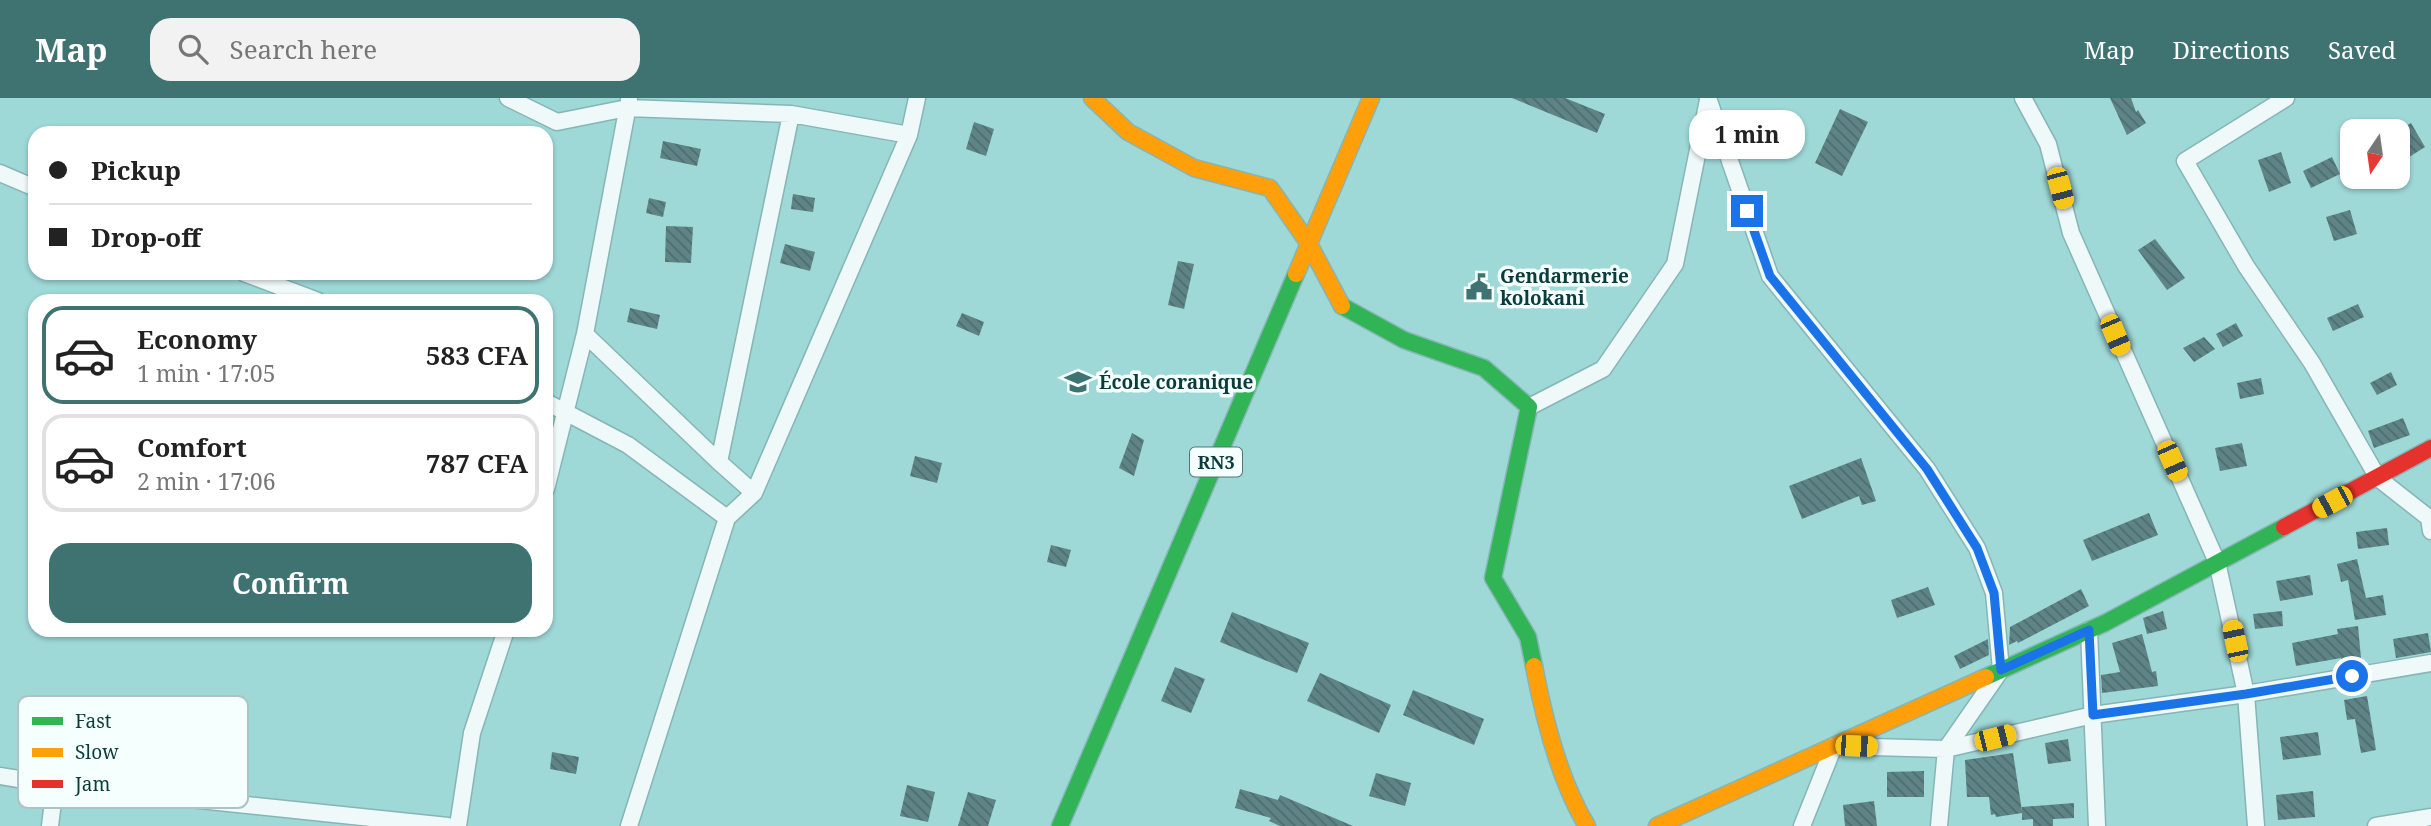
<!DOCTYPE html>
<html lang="en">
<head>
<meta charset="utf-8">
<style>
	:root { --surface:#fff; --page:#f2f2f2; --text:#222; --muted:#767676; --line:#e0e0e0; --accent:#3e7372 }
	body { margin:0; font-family:"Noto Serif",serif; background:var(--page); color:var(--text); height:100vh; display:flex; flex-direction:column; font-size:26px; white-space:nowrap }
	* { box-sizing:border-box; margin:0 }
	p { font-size:23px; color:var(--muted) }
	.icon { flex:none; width:38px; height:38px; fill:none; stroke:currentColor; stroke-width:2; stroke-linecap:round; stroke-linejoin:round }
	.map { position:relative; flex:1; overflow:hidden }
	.side { position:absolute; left:28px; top:196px; width:525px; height:343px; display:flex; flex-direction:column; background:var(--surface); border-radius:21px; box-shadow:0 2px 5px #0004 }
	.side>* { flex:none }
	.hud { position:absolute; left:28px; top:28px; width:525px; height:154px; border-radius:21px; box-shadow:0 2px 5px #0004; display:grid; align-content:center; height:154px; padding:0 21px; background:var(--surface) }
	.needle { width:46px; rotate:193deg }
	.controls { position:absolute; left:2340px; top:21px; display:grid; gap:14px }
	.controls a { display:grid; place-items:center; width:70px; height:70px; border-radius:14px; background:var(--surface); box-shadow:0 2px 5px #0004; font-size:35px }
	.end { position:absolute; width:32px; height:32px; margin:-16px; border:9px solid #1a73e8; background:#fff; box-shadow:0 0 0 4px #fff }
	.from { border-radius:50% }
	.bubble { position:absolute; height:49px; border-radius:21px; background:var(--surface); box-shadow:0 2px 5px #0004; font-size:23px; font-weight:700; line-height:49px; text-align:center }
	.car { position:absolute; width:21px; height:42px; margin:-21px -10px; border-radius:9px; box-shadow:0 0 5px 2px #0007; background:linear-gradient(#f5c518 24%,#345 0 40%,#f5c518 0 76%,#345 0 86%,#f5c518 0) }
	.hud b { display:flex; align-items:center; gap:24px; height:66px; font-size:26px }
	.hud b+b { border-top:2px solid var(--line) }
	.hud i { width:18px; height:18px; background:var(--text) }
	ul { padding:12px 0 0; list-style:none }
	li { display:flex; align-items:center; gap:21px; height:98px; margin:0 14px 10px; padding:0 7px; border:4px solid var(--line); border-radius:21px }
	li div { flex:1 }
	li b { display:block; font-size:26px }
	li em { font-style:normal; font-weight:700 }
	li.active { border-color:var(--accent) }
	li>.icon { width:63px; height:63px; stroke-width:1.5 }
	.cta { display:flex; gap:14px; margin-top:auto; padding:14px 21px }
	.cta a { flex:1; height:80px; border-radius:21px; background:var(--accent); color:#fff; font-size:28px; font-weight:700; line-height:80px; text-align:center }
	header { display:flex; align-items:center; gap:42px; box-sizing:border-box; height:98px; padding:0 35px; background:var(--accent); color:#fff }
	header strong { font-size:33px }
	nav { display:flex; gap:38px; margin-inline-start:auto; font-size:24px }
	.search { width:490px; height:63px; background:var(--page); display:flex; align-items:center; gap:18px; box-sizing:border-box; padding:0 24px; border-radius:21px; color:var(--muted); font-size:26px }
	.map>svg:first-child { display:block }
</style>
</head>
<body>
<header>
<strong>Map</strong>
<div class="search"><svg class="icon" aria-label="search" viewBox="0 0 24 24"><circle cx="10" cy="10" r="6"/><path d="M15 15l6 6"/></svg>Search here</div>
<nav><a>Map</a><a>Directions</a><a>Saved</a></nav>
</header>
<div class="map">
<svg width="2431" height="728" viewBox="0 0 2431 728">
	<defs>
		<pattern id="building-back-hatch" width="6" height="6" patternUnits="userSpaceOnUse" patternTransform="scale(1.75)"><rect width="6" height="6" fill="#5f8486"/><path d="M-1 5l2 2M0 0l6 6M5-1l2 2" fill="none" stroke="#4d6d6f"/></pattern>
	</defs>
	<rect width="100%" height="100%" fill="#9ed8d7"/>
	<!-- building -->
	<path fill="url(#building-back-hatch)" d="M1512 0H1565L1605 16 1597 35Z
		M2110 0H2131L2136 14 2138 12 2146 25 2127 37Z
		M1840 11 1868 24 1842 78 1815 65Z
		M974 24 994 31 986 58 966 51Z
		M2411 25 2425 49 2406 61 2398 47V33Z
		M663 43 701 51 697 68 660 60Z
		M2281 54 2291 85 2269 94 2258 62Z
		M2332 59 2340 76 2311 90 2303 73Z
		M793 96 815 100 813 114 791 111Z
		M649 100 666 104 663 119 646 115Z
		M2350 112 2357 136 2334 143 2326 119Z
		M666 128 693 129 691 165 665 164Z
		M2155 141 2185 180 2167 192 2138 152Z
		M785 146 815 154 810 173 780 165Z
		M1178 163 1194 166 1184 211 1168 207Z
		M2358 206 2364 219 2333 233 2327 220Z
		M630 210 660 217 657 231 627 224Z
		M962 215 984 224 979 238 956 228Z
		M2236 225 2243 238 2223 249 2216 236Z
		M2204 239 2215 251 2194 264 2183 250Z
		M2391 274 2397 287 2377 297 2370 285Z
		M2261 280 2264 296 2240 301 2237 285Z
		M2403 320 2410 337 2374 350 2368 333Z
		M1132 335 1144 342 1134 378 1119 370Z
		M2242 345 2247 368 2220 373 2215 350Z
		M915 358 942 365 937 385 910 378Z
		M1861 360 1876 403 1862 407 1859 398 1802 421 1789 388Z
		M2149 415 2158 437 2092 463 2083 442Z
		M2387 430 2389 447 2358 451 2356 434Z
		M1051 447 1071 452 1066 469 1047 464Z
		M2357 461 2366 500 2383 497 2386 517 2355 522 2348 482 2341 484 2337 466Z
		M2310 477 2313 497 2280 503 2276 483Z
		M1928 489 1935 507 1897 520 1891 502Z
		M2081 491 2089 508 2018 545 2017 543 2009 547 2010 529Z
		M2163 513 2167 531 2147 536 2143 520Z
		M2282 513 2283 528 2255 531 2253 516Z
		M1232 514 1309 545 1297 575 1220 544Z
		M2358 528 2361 560 2341 562V560L2296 568 2292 545 2338 536 2337 531Z
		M2428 535 2431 554 2396 560 2393 541Z
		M2142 536 2152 574 2156 573 2158 588 2102 595 2101 577 2120 574 2112 545Z
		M1988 541 1989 557 1960 571 1954 558Z
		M1175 569 1205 581 1191 615 1161 603Z
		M1320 575 1391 607 1379 635 1307 603Z
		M1413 592 1484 621 1474 647 1403 617Z
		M2367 598 2376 652 2361 655 2355 621 2347 622 2344 602Z
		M2318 634 2321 657 2283 662 2280 639Z
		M2068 641 2071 663 2048 666 2045 645Z
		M552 654 579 659 576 676 550 671Z
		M2013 655 2022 713V709L2074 705V720L2053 721V728H2033V721L2022 722V715L1996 719 1995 716 1991 717 1989 699H1967L1965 662Z
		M1924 673V699H1887V674Z
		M1376 675 1411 685 1405 708 1369 698Z
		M907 687 935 694 928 724 900 718Z
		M1240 691 1278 702 1280 697 1353 728H1280L1269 723 1271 720 1235 710Z
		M2313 693 2315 719 2278 722 2276 697Z
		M968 694 996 702 988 728H958Z
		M1874 703 1877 728H1845L1843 707Z"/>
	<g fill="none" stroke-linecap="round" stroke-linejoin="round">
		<!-- street casing -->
		<g stroke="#86b5b5" stroke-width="19">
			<path id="street" d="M508 0 557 24 627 10 791 16 909 37
				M1708 0 1770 178 1927 371 1977 450 1994 495 2001 572 1946 651 1939 728
				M2023 0 2048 46 2071 135 2217 464 2246 596 2256 728
				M2286 0 2185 63 2246 168 2312 265 2378 380 2429 420 2431 433
				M0 75 35 90
				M244 175 318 203
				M585 236 719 364
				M546 304 628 347 727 420
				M1529 309 1603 271 1675 166 1708 2
				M546 391 585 236 629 2
				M754 395 719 364 791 16
				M2089 532 2097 728
				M0 678 55 687 448 728
				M50 728 55 687
				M458 728 472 635 506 532
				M629 728 727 420 754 395 909 37 917 0
				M1802 728 1834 648 1946 651 2093 617 2246 596 2431 565
				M2376 728 2431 719"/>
		</g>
		<!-- fast casing -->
		<g stroke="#86b5b5" stroke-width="19">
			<path id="fast" d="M1342 208 1404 242 1484 270 1529 309 1493 480 1528 539 1534 568
				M1986 579 2105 525 2284 429
				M1060 728 1296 176"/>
		</g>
		<!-- slow casing -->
		<g stroke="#86b5b5" stroke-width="19">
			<path id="slow" d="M1092 0 1128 34 1194 70 1270 90 1309 146 1342 208
				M1296 176 1371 0
				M1534 568C1544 621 1559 682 1587 728
				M1657 728 1986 579"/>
		</g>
		<!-- jam casing -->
		<g stroke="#86b5b5" stroke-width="19">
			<path id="jam" d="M2284 429 2431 350"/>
		</g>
		<!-- street -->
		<use href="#street" stroke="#f0f9f9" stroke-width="16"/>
		<!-- fast -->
		<use href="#fast" stroke="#30b455" stroke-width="16"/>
		<!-- slow -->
		<use href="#slow" stroke="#ff9f0a" stroke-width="16"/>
		<!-- jam -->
		<use href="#jam" stroke="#e5322d" stroke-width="16"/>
	</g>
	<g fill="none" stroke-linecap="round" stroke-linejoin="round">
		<!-- route -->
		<path stroke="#1a73e8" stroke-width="9" d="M1747 113 1770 178 1927 371 1977 450 1994 495 2001 572 2089 532 2093 617 2246 596 2352 578"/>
	</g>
	<!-- icons -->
	<defs>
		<g id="civic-bare" transform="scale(2.1)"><path d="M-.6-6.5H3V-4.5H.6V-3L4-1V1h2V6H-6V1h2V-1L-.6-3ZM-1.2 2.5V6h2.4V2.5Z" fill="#3e7372" stroke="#f5fffe" stroke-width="2.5" paint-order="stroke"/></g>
		<g id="school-bare" transform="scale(2.1)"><path d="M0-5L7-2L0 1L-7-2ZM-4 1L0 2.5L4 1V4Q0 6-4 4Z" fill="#3e7372" stroke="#f5fffe" stroke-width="2.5" paint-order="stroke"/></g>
	</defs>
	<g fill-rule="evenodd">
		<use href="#civic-bare" x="1479" y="189"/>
		<use href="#school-bare" x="1078" y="284"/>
	</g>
	<g text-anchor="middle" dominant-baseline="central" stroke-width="7" stroke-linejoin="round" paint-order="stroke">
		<!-- shield labels -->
		<rect fill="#f5fffe" stroke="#507676" stroke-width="2" x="1190" y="349.5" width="52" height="29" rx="5"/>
		<g font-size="18" font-weight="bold" fill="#0a3c3b">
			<text x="1216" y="364">RN3</text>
		</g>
		<!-- poi labels -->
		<g font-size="19" font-weight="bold" fill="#0a3c3b" stroke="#f5fffe" text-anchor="start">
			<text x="1500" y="178">Gendarmerie<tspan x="1500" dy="22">kolokani</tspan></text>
			<text x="1099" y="284">École coranique</text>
		</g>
	</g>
	<!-- legend -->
	<rect x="18" y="598" width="230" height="112" rx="10" fill="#f5fffe" stroke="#aec4c4" stroke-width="2"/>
	<rect x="32" y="619" width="31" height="8" fill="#30b455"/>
	<rect x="32" y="650" width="31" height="9" fill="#ff9f0a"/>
	<rect x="32" y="682" width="31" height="8" fill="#e5322d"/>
	<g font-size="19" fill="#0a3c3b">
		<text x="75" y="630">Fast</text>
		<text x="75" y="661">Slow</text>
		<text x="75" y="693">Jam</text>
	</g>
</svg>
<div class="controls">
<a><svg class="needle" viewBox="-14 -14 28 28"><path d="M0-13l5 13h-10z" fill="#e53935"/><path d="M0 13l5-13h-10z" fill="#767676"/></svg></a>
</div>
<i class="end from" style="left:2352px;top:578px"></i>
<i class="end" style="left:1747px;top:113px"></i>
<div class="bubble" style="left:1689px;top:12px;width:116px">1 min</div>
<i class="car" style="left:2060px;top:90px;rotate:165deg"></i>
<i class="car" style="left:2115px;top:237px;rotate:157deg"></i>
<i class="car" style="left:2172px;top:363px;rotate:156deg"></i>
<i class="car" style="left:2332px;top:404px;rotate:242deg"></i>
<i class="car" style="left:2235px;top:543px;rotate:348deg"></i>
<i class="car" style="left:1995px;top:640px;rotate:76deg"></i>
<i class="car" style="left:1856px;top:648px;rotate:92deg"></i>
<div class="hud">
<b><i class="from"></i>Pickup</b>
<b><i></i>Drop-off</b>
</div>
<section class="side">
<ul>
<li class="active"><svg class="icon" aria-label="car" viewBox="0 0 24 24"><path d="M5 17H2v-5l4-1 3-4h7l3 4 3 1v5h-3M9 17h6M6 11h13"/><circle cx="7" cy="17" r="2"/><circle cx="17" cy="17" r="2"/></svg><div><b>Economy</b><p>1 min · 17:05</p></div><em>583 CFA</em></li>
<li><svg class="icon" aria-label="car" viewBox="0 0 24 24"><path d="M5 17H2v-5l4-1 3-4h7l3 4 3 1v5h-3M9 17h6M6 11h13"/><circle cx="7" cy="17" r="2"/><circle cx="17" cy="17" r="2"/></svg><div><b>Comfort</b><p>2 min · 17:06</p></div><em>787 CFA</em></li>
</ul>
<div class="cta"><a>Confirm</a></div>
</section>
</div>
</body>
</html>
